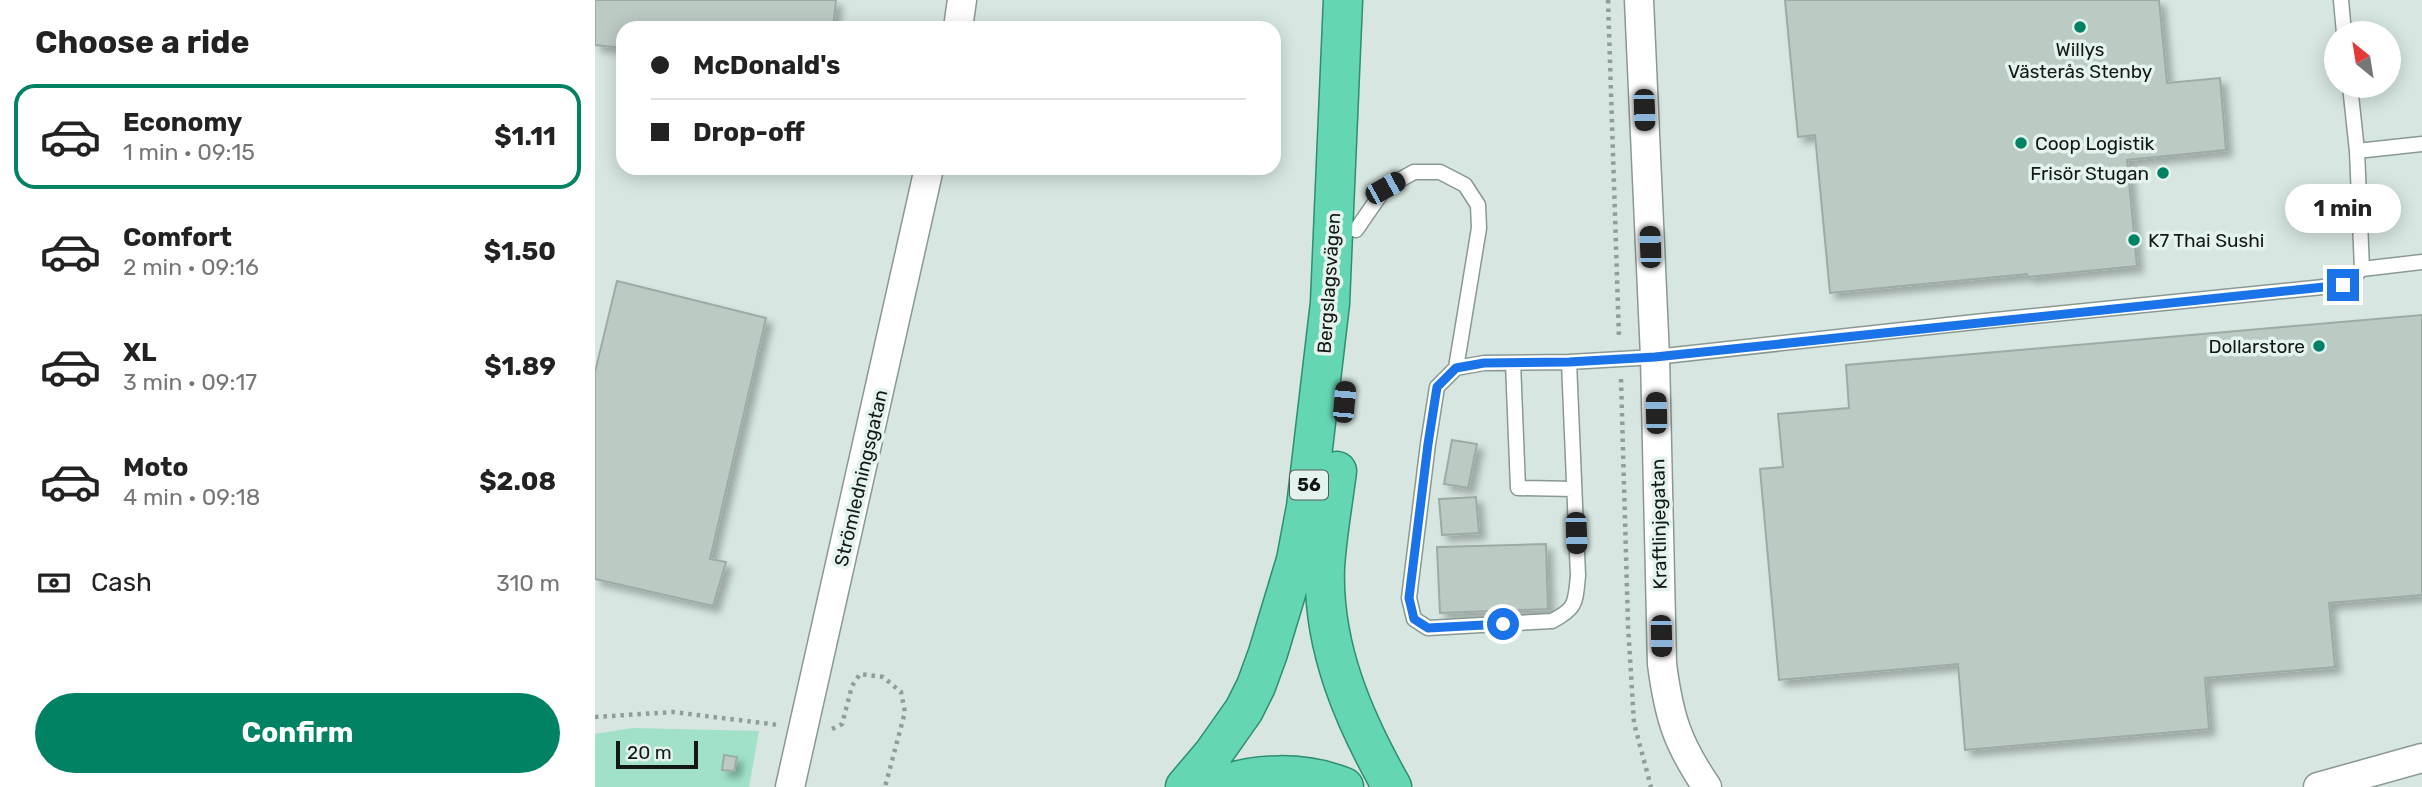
<!DOCTYPE html>
<html lang="en">
<head>
<meta charset="utf-8">
<style>
	:root { --surface:#fff; --page:#f6f6f6; --text:#222; --muted:#767676; --line:#e0e0e0; --accent:#008263 }
	body { margin:0; font-family:Rubik,sans-serif; background:var(--page); color:var(--text); height:100vh; display:flex; flex-direction:column; font-size:26px; white-space:nowrap }
	* { box-sizing:border-box; margin:0 }
	p { font-size:23px; color:var(--muted) }
	.icon { flex:none; width:38px; height:38px; fill:none; stroke:currentColor; stroke-width:2; stroke-linecap:round; stroke-linejoin:round }
	.map { position:relative; flex:1; overflow:hidden }
	.sheet { display:flex; flex-direction:column; background:var(--surface); width:595px }
	.sheet>* { flex:none }
	.banner { position:absolute; left:21px; top:21px; width:665px; height:154px; border-radius:21px; box-shadow:0 4px 18px #0003; display:grid; align-content:center; height:154px; padding:0 35px; background:var(--surface) }
	.needle { width:46px; rotate:330deg }
	.tools { position:absolute; left:1729px; top:21px; display:grid; gap:14px }
	.tools a { display:grid; place-items:center; width:77px; height:77px; border-radius:50%; background:var(--surface); box-shadow:0 4px 18px #0003; font-size:35px }
	.scale { position:absolute; left:21px; bottom:18px; width:82px; box-sizing:border-box; padding-left:7px; border:4px solid #131816; border-top:0; font-size:19px; line-height:24px; white-space:nowrap; color:#131816; -webkit-text-stroke:5px #e4f3ed; paint-order:stroke }
	.end { position:absolute; width:32px; height:32px; margin:-16px; border:9px solid #1a73e8; background:#fff; box-shadow:0 0 0 4px #fff }
	.from { border-radius:50% }
	.bubble { position:absolute; height:49px; border-radius:24px; background:var(--surface); box-shadow:0 4px 18px #0003; font-size:23px; font-weight:700; line-height:49px; text-align:center }
	.car { position:absolute; width:21px; height:42px; margin:-21px -10px; border-radius:9px; box-shadow:0 0 5px 2px #0007; background:linear-gradient(#222 24%,#8ab4d8 0 40%,#222 0 76%,#8ab4d8 0 86%,#222 0) }
	.banner b { display:flex; align-items:center; gap:24px; height:66px; font-size:26px }
	.banner b+b { border-top:2px solid var(--line) }
	.banner i { width:18px; height:18px; background:var(--text) }
	ul { padding:0; list-style:none }
	li { display:flex; align-items:center; gap:21px; height:105px; margin:0 14px 10px; padding:0 21px; border:4px solid transparent; border-radius:21px }
	li div { flex:1 }
	li b { display:block; font-size:26px }
	li em { font-style:normal; font-weight:700 }
	li.on { border-color:var(--accent) }
	li>.icon { width:63px; height:63px; stroke-width:1.5 }
	h2 { padding:0 35px; font-size:32px; line-height:84px }
	.pay { display:flex; align-items:center; gap:18px; height:77px; padding:0 35px; font-size:26px }
	.pay p { margin-inline-start:auto }
	.primary-button { display:flex; gap:14px; margin-top:auto; padding:14px 35px }
	.primary-button a { flex:1; height:80px; border-radius:42px; background:var(--accent); color:#fff; font-size:28px; font-weight:700; line-height:80px; text-align:center }
	main { display:flex; flex:1; min-height:0 }
	.map>svg:first-child { display:block }
</style>
</head>
<body>
<main>
<section class="sheet">
<h2>Choose a ride</h2>
<ul>
<li class="on"><svg class="icon" aria-label="car" viewBox="0 0 24 24"><path d="M5 17H2v-5l4-1 3-4h7l3 4 3 1v5h-3M9 17h6M6 11h13"/><circle cx="7" cy="17" r="2"/><circle cx="17" cy="17" r="2"/></svg><div><b>Economy</b><p>1 min · 09:15</p></div><em>$1.11</em></li>
<li><svg class="icon" aria-label="car" viewBox="0 0 24 24"><path d="M5 17H2v-5l4-1 3-4h7l3 4 3 1v5h-3M9 17h6M6 11h13"/><circle cx="7" cy="17" r="2"/><circle cx="17" cy="17" r="2"/></svg><div><b>Comfort</b><p>2 min · 09:16</p></div><em>$1.50</em></li>
<li><svg class="icon" aria-label="car" viewBox="0 0 24 24"><path d="M5 17H2v-5l4-1 3-4h7l3 4 3 1v5h-3M9 17h6M6 11h13"/><circle cx="7" cy="17" r="2"/><circle cx="17" cy="17" r="2"/></svg><div><b>XL</b><p>3 min · 09:17</p></div><em>$1.89</em></li>
<li><svg class="icon" aria-label="car" viewBox="0 0 24 24"><path d="M5 17H2v-5l4-1 3-4h7l3 4 3 1v5h-3M9 17h6M6 11h13"/><circle cx="7" cy="17" r="2"/><circle cx="17" cy="17" r="2"/></svg><div><b>Moto</b><p>4 min · 09:18</p></div><em>$2.08</em></li>
</ul>
<div class="pay"><svg class="icon" aria-label="cash" viewBox="0 0 24 24"><path d="M3 7h18v10H3z"/><circle cx="12" cy="12" r="2"/></svg>Cash<p>310 m</p></div>
<div class="primary-button"><a>Confirm</a></div>
</section>
<div class="map">
<svg width="1827" height="787" viewBox="0 0 1827 787">
	<defs>
		<filter id="shadow"><feDropShadow dx="6" dy="6" stdDeviation="3.5" flood-color="#0004"/></filter>
	</defs>
	<rect width="100%" height="100%" fill="#d7e6e0"/>
	<!-- green -->
	<path fill="#a0e1c8" d="M37 728 164 731 154 787H0V734Z"/>
	<!-- building -->
	<path fill="#bccac4" stroke="#9daba5" stroke-width="2" filter="url(#shadow)" d="M0 0H241L238 28H28V48L0 45Z
		M1190 0H1564L1572 83 1625 78 1631 150 1532 160 1542 266 1433 277 1432 274 1235 293 1220 135 1203 137Z
		M22 281 171 318 115 559 131 562 118 606 0 579V372Z
		M1827 315V595L1734 603 1740 667 1610 678 1614 729 1370 750 1363 664 1184 680 1165 469 1188 467 1183 414 1254 408 1251 365Z
		M857 440 882 444 873 488 849 484Z
		M881 497 884 533 847 535 844 499Z
		M951 544 953 609 845 613 842 547Z
		M129 755 142 757 139 771 127 770Z"/>
	<g fill="none" stroke-linecap="round" stroke-linejoin="round">
		<!-- service casing -->
		<g stroke="#8a9892" stroke-width="17">
			<path id="service" d="M1746 0 1749 33
				M1755 86 1762 151
				M761 230 790 188 819 172H845L870 185 883 205 884 228 861 368
				M1767 269 1827 262
				M918 363 923 488 979 489
				M861 368 889 363 974 362 1060 357 1380 322 1748 285 1767 269 1762 151 1827 144
				M861 368 842 387 833 444 814 598 819 619 833 628 957 621C982 608 980 603 983 576L974 362"/>
		</g>
		<!-- minor casing -->
		<g stroke="#8a9892" stroke-width="31">
			<path id="minor" d="M1044 0 1060 357 1067 664C1074 717 1082 743 1112 787
				M363 28 367 0
				M195 787 334 168
				M1723 787 1827 758"/>
		</g>
		<!-- trunk casing -->
		<g stroke="#2f8d71" stroke-width="41">
			<path id="trunk" d="M742 471C738 503 732 535 730 567 727 647 759 720 797 787
				M590 787 618 754 649 710 661 686 673 653 701 560 711 507 735 303 748 0
				M621 787C662 772 708 771 749 787"/>
		</g>
		<!-- path -->
		<path stroke="#919d98" stroke-width="4.5" stroke-dasharray="3.5 5" stroke-linecap="butt" d="M1013 0 1024 338
			M1026 379 1033 625 1039 723 1056 787
			M0 717 78 712 184 725
			M237 729 247 724 257 686 265 674 288 677 306 692 310 712 290 787"/>
		<!-- service -->
		<use href="#service" stroke="#fff" stroke-width="14"/>
		<!-- minor -->
		<use href="#minor" stroke="#fff" stroke-width="28"/>
		<!-- trunk -->
		<use href="#trunk" stroke="#64d6b4" stroke-width="38"/>
	</g>
	<g fill="none" stroke-linecap="round" stroke-linejoin="round">
		<!-- route -->
		<path stroke="#1a73e8" stroke-width="9" d="M908 624 833 628 819 619 814 598 833 444 842 387 861 368 889 363 974 362 1060 357 1748 285"/>
	</g>
	<!-- markers -->
	<g fill="#008263" stroke="#e4f3ed" stroke-width="2.5">
		<circle cx="1485" cy="27" r="7"/>
		<circle cx="1426" cy="143" r="7"/>
		<circle cx="1568" cy="173" r="7"/>
		<circle cx="1539" cy="240" r="7"/>
		<circle cx="1724" cy="346" r="7"/>
	</g>
	<g text-anchor="middle" dominant-baseline="central" stroke-width="7" stroke-linejoin="round" paint-order="stroke">
		<!-- shield labels -->
		<rect fill="#e4f3ed" stroke="#525a56" stroke-width="2" x="695" y="470.5" width="38" height="29" rx="5"/>
		<g font-size="18" font-weight="bold" fill="#131816">
			<text x="714" y="485">56</text>
		</g>
		<!-- poi labels -->
		<g font-size="19" fill="#131816" stroke="#e4f3ed" text-anchor="start">
			<text x="1485" y="49" text-anchor="middle">Willys<tspan x="1485" dy="22">Västerås Stenby</tspan></text>
			<text x="1440" y="143">Coop Logistik</text>
			<text x="1554" y="173" text-anchor="end">Frisör Stugan</text>
			<text x="1553" y="240">K7 Thai Sushi</text>
			<text x="1710" y="346" text-anchor="end">Dollarstore</text>
		</g>
		<!-- street labels -->
		<g font-size="19" fill="#131816" stroke="#e4f3ed">
			<text transform="translate(734 283) rotate(-86)">Bergslagsvägen</text>
			<text transform="translate(266 478) rotate(-77)">Strömledningsgatan</text>
			<text transform="translate(1064 524) rotate(-91)">Kraftlinjegatan</text>
		</g>
	</g>
</svg>
<div class="tools">
<a><svg class="needle" viewBox="-14 -14 28 28"><path d="M0-13l5 13h-10z" fill="#e53935"/><path d="M0 13l5-13h-10z" fill="#767676"/></svg></a>
</div>
<div class="scale">20 m</div>
<i class="end from" style="left:908px;top:624px"></i>
<i class="end" style="left:1748px;top:285px"></i>
<div class="bubble" style="left:1690px;top:184px;width:116px">1 min</div>
<i class="car" style="left:1049px;top:110px;rotate:178deg"></i>
<i class="car" style="left:790px;top:188px;rotate:61deg"></i>
<i class="car" style="left:1055px;top:247px;rotate:358deg"></i>
<i class="car" style="left:749px;top:402px;rotate:5deg"></i>
<i class="car" style="left:1061px;top:413px;rotate:359deg"></i>
<i class="car" style="left:981px;top:533px;rotate:178deg"></i>
<i class="car" style="left:1066px;top:636px;rotate:179deg"></i>
<div class="banner">
<b><i class="from"></i>McDonald's</b>
<b><i></i>Drop-off</b>
</div>
</div>
</main>
</body>
</html>
